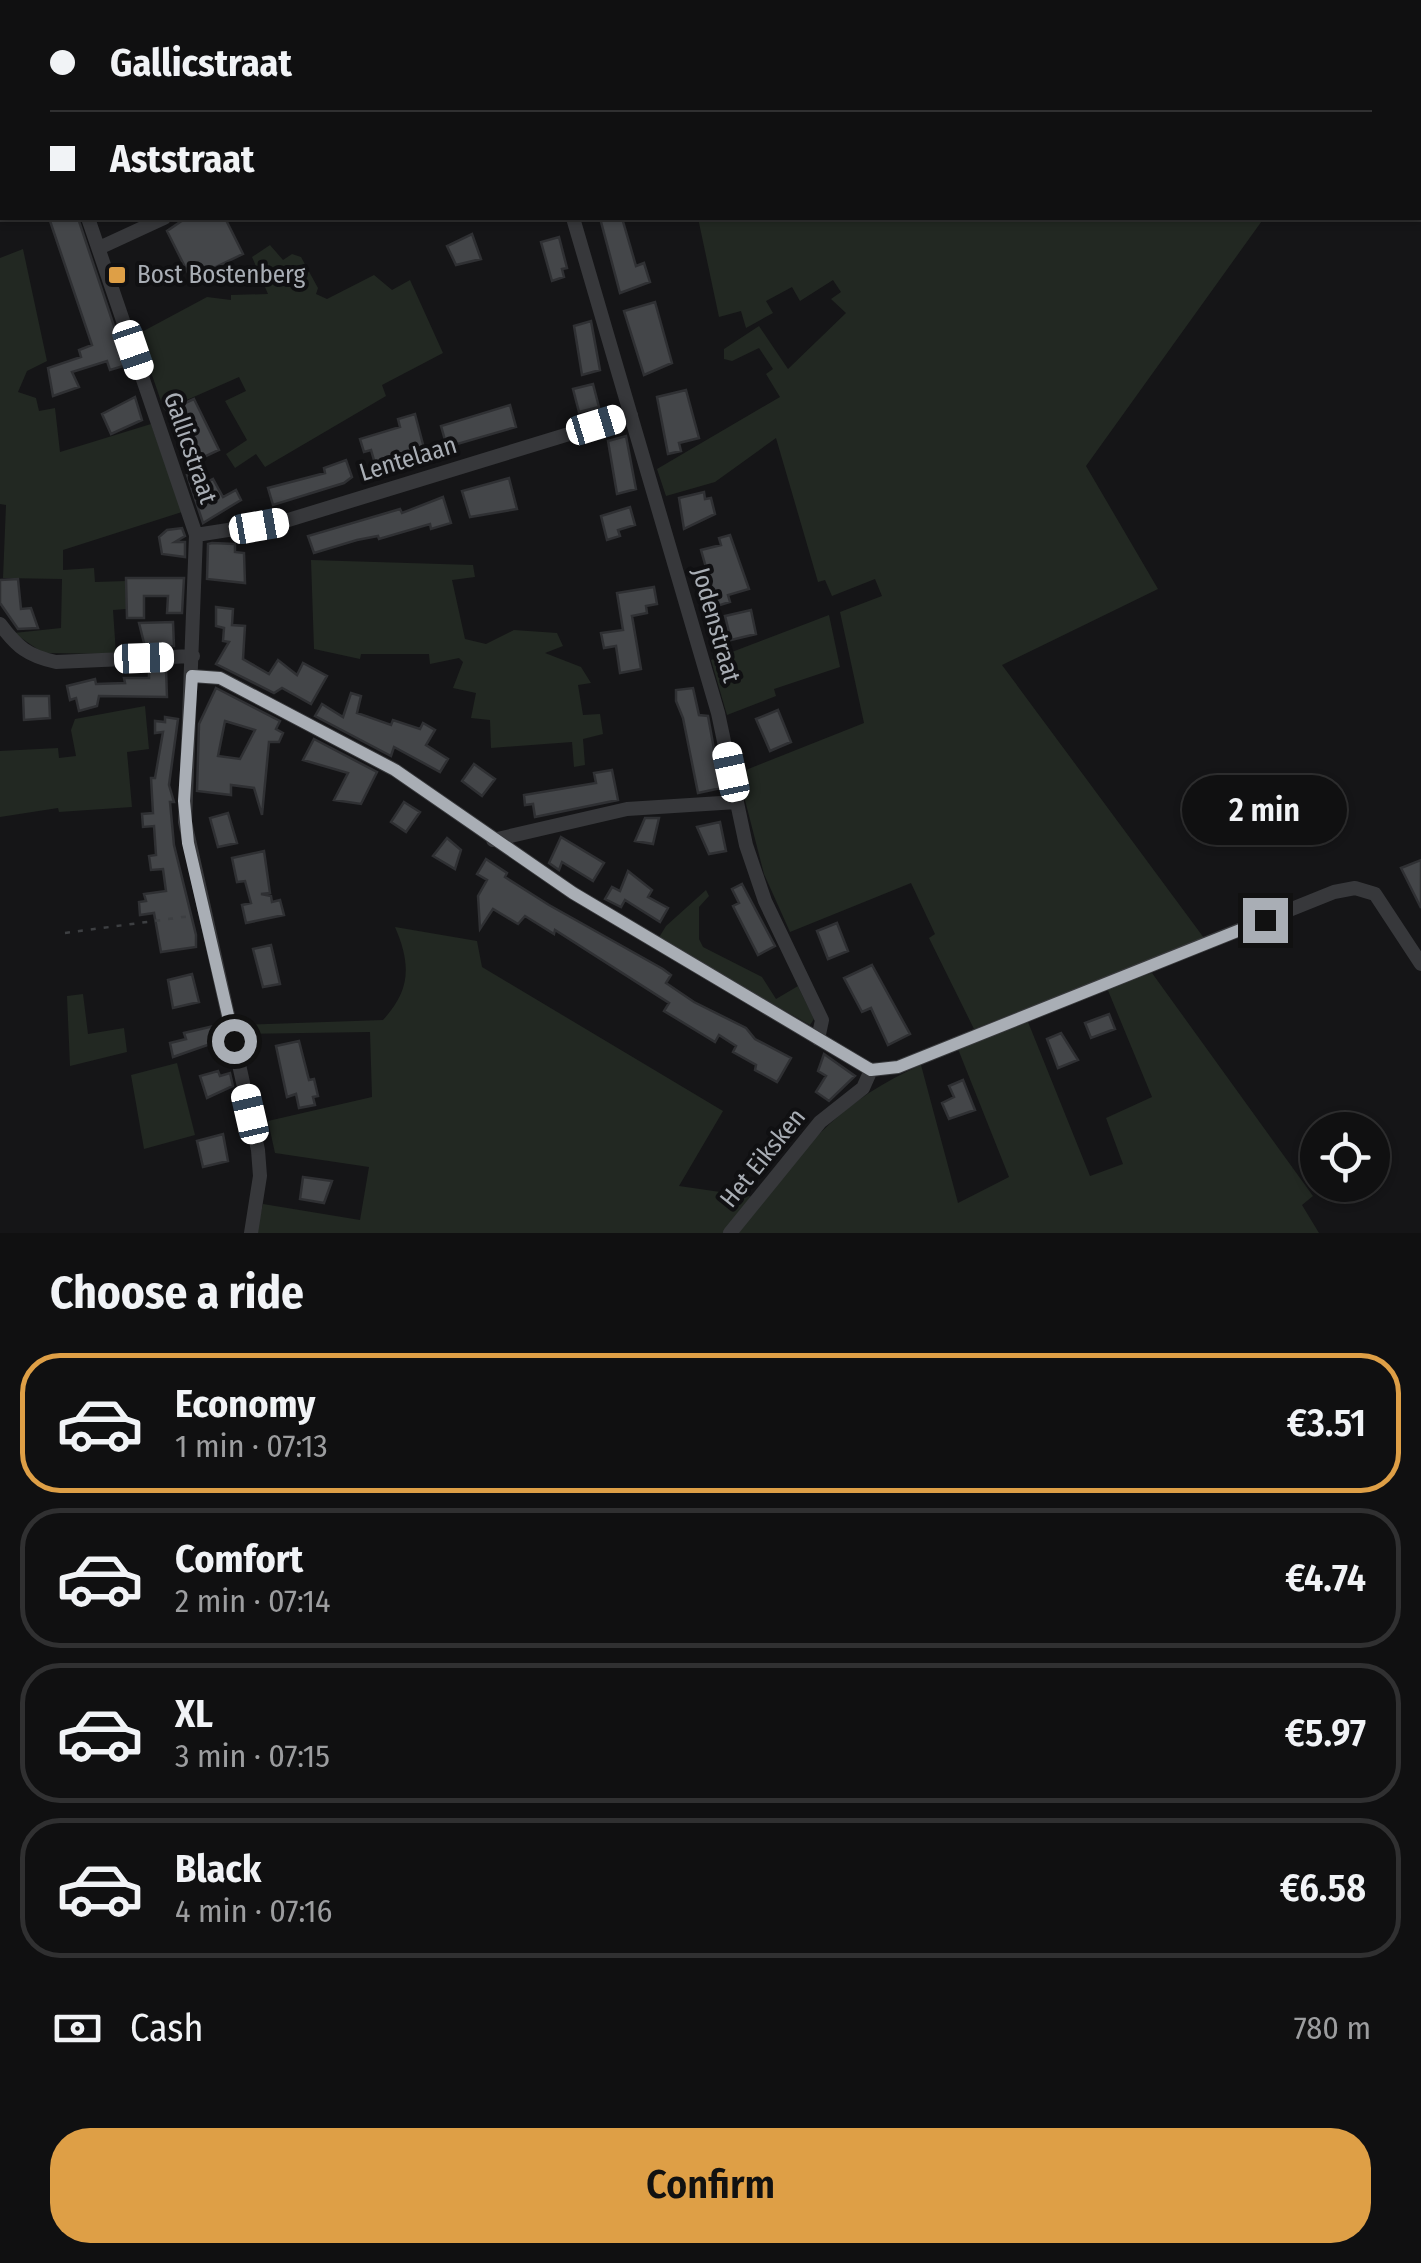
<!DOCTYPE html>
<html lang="en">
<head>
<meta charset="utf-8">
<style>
	:root { --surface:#101011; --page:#1e1e1f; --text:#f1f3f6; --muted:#9c9d9f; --line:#303031; --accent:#de9f46 }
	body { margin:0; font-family:"Fira Sans Condensed",sans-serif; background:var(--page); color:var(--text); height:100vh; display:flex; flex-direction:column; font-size:38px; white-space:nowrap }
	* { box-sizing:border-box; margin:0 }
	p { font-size:32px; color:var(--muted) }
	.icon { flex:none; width:55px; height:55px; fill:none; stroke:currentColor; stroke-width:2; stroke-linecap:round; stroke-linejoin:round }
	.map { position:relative; height:1233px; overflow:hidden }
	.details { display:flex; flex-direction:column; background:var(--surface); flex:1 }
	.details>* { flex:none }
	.top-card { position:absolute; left:0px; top:0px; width:1422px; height:220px; box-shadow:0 2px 8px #0004,0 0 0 2px var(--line); display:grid; align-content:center; height:220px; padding:0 50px; background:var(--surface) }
	.controls { position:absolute; left:1300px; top:1112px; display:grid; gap:20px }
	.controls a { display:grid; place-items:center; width:90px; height:90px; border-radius:50%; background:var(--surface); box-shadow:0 2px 8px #0004,0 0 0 2px var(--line); font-size:50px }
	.end { position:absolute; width:45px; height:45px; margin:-22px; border:12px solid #a9aeb5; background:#111; box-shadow:0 0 0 5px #111 }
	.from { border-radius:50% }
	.bubble { position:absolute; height:70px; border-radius:35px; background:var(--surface); box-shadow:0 2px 8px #0004,0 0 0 2px var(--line); font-size:32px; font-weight:600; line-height:70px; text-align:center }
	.car { position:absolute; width:30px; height:60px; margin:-30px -15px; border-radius:12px; box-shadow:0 0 8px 2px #0007; background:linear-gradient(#fff 24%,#345 0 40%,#fff 0 76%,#345 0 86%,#fff 0) }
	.top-card b { display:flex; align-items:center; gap:35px; height:95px; font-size:38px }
	.top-card b+b { border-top:2px solid var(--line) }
	.top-card i { width:25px; height:25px; background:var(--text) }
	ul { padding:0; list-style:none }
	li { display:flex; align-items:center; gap:30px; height:140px; margin:0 20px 15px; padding:0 30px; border:5px solid var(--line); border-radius:40px }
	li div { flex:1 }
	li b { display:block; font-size:38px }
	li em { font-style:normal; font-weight:600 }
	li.on { border-color:var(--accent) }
	li>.icon { width:90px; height:90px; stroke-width:1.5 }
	h2 { padding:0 50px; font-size:45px; line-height:120px }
	.pay { display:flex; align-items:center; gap:25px; height:110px; padding:0 50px; font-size:38px }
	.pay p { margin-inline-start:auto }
	.primary-button { display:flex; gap:20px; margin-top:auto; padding:20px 50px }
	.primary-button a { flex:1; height:115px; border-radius:40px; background:var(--accent); color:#111; font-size:40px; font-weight:600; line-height:115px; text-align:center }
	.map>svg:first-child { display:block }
</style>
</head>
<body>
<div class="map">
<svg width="1421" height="1233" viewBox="0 0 1421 1233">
	<rect width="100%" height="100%" fill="#151517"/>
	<!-- green -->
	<path fill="#222822" d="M698 218H1264L1086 466 1158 589 1002 665 1204 938 974 1029 929 938 935 934 911 883 790 932 764 874 738 773 864 723 840 612 882 596 875 579 832 596 825 580 818 582 776 438 715 482 666 496 657 469 780 397 766 374 773 369 759 348 732 361 724 359V349L759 326 788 369 846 313 831 299 841 292 833 280 800 301 792 287 766 301 773 313 746 328 741 311 719 317Z
		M270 245 283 260 292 254 301 257 318 288 316 294 327 299 374 275 392 290 410 280 443 353 382 385 386 396 265 467 256 454 235 468 226 454 247 440 225 401 246 391 239 377 164 410 138 334 207 297 231 300V295L268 294 252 257Z
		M23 249 47 361 27 371 18 392 36 398 39 411 55 408 60 452 151 424 182 512 63 550V570L94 568 95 582 126 581V609L113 610 116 654 43 653 14 633 61 628 62 579 3 578 6 505 0 504V258Z
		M311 560 473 565 475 577 452 580 465 639 486 644 514 630 557 633 563 646 545 653 581 667 591 683 578 685 583 715 600 714 603 734 583 739 585 765 574 767 572 742 491 748 490 720 471 718 476 693 453 688 463 662 459 658 430 664 429 654H361L360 659 314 649Z
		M829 615 840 667 774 689 776 696 727 715 711 660Z
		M145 706 149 749 127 752 132 807 59 812 58 808 0 817V751L58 748 59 758 76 756 71 730 75 719Z
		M706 890 709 896 699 907V939L703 947 762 977 776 999 798 986 814 1019 810 1025 658 939 666 926Z
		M395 927 477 941 482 967 723 1111 679 1186 755 1197 726 1233H256L263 1204 360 1220 369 1167 275 1153 268 1121 372 1097 370 1032 237 1034 236 1025 383 1020C411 990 411 964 395 927Z
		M1152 973 1313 1196 1302 1205 1319 1233H736C797 1158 830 1105 921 1065L958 1203 1009 1177 958 1049 1028 1022 1090 1176 1123 1164 1106 1118 1152 1097 1107 988Z
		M83 994 88 1034 124 1028 127 1052 70 1066 67 996Z
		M177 1063 195 1135 144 1149 131 1075Z"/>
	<!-- building -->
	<path fill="#444649" stroke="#2f3033" stroke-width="2.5" fill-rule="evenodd" d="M49 218H78L127 365 110 370 107 361 72 372 79 387 53 396 48 368 81 357 79 350 92 345Z
		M186 218H225L243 254 191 279 167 231Z
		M600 218H622L636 266 644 263 650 282 620 293Z
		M472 234 481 259 456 265 447 246Z
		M559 237 567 268 562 269 564 277 552 281 541 242Z
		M655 302 672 363 644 375 624 311Z
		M591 321 600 370 582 375 574 326Z
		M593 384 599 407 579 412 573 389Z
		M686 390 699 438 679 443 681 451 668 454 657 397Z
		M135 397 142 420 111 434 102 414Z
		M194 399 219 450 191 463 167 411Z
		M510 405 516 427 447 447 441 426Z
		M415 414 425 452 376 467 371 450 364 452 360 439 400 427 398 419Z
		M626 436 636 489 617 494 608 441Z
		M346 460 352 477 344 483 273 505 268 488 325 473 324 468Z
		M200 470 205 483 213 479 223 497 236 490 241 500 203 523 187 475Z
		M509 478 517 509 470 517 462 491Z
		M704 492 705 499 711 498 715 514 684 529 679 498Z
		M443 497 451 523 431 529 430 524 379 539 378 536 357 540 314 553 308 536 400 509 402 513Z
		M630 507 635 525 618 530 620 536 607 540 601 516Z
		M182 528 185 536 175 542H185V557L162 554 159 537 167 530Z
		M730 535 749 589 728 595 730 602 717 606 701 550 721 545 719 538Z
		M212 543 235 544V552L244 553 245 583 207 579 208 544Z
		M126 578H184L182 613H167L168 596H144V618H127Z
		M18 579 21 609 31 608 38 628 18 629 0 603V580Z
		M654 587 657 604 646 606 647 613 632 616 641 669 620 673 616 646 604 648 601 633 623 630 617 593Z
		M216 607 233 609 232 625 245 626 243 659 269 674 278 660 297 675 303 663 327 676 311 704 282 688 274 693 216 664 229 642 223 641 224 628 216 626Z
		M751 610 756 634 731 640 725 616Z
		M173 622 174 646 145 647 139 623Z
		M166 668 167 697 99 696 97 706 79 711 76 698 70 700 67 686 95 679 96 684 125 683 124 678H149V669Z
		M216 688 280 721 276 729 283 733 279 742H269L262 815 254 788 231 785V795L197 791 199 724ZM225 721 255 730 240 759 218 756Z
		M693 688 699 715 708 716 721 788 698 793 683 718 676 701V690Z
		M351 693 361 696 357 713 391 725 393 720 420 729 423 723 435 730 426 745 448 759 440 772 394 747 391 756 315 716 322 704 343 717Z
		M23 696H49L50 718 24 720Z
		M778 710 791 742 770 751 756 719Z
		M165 717 178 719 169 785 174 802H170L174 845 196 935V947L161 952 154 913 140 915 139 902 146 901 144 894 166 891 163 869 151 870 149 856 156 855 154 826 143 827 142 814 153 813 151 778H155L163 732 155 733V721L165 722Z
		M314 739 377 772 361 804 334 800 348 773 303 760Z
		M474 764 495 779 482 796 462 781Z
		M612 770 618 800 535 817 533 804 525 805 524 795 596 783 594 773Z
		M404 802 420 812 406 832 391 822Z
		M228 813 237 843 218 847 210 818Z
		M645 818H659L653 844 635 841Z
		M720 822 726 851 709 854 697 827Z
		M561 837 604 863 593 881 562 862 559 870 549 863Z
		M447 838 461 850 455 869 433 856Z
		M264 851 270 893 261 894 271 896 272 902 280 900 284 915 246 923 242 905 251 903 245 881 237 882 232 858Z
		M486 859 507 873 505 877 549 905 663 969 671 975 666 983 694 1002 746 1028 755 1039 791 1058 779 1079 777 1082 755 1070 756 1065 733 1052 736 1046 719 1035 715 1042 664 1011 669 1003 555 930 554 934 525 916 518 924 493 909 480 929 478 896 487 880 477 874Z
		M1421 860V908L1401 868Z
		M628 871 652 890 648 897 668 908 660 922 625 900 621 907 605 899 612 887 620 891Z
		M742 884 775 946 758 955 733 906 739 903 732 889Z
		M837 923 848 951 828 959 817 931Z
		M271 945 280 984 263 987 253 949Z
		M872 965 910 1034 888 1045 871 1008 862 1012 844 978Z
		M192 974 199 1002 173 1008 168 980Z
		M1109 1014 1115 1029 1091 1038 1085 1023Z
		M218 1025 222 1040 173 1057 170 1043 186 1039 184 1033Z
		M1061 1033 1078 1060 1058 1068 1047 1039Z
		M299 1041 309 1080 314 1079 318 1096 313 1097 315 1105 299 1108 296 1094 287 1097 276 1046Z
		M824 1054 855 1076 829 1101 816 1092 826 1076 818 1071Z
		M218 1071 220 1076 230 1073 233 1086 207 1098 200 1076Z
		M963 1080 975 1110 949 1119 942 1103 954 1097 949 1086Z
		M223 1134 228 1161 203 1167 197 1141Z
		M303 1177 332 1181 324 1203 300 1199Z"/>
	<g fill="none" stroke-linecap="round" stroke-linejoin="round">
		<!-- path -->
		<path stroke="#3d3f42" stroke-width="2.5" stroke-dasharray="5 8" stroke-linecap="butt" d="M65 933 191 916"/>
		<!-- street -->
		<path stroke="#37383b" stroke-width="14" d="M16 0 17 2
			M408 0 409 2
			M968 0 971 2
			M78 2 79 0
			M592 2 593 0
			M1420 76 1421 75
			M1420 158 1421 159
			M88 218 196 535 185 822 258 1150 260 1176 251 1233
			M573 218 718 713 746 845 765 901 822 1020 818 1039
			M99 248 164 218
			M196 535 285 521 631 415
			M0 624C17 647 28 656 56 662L193 656
			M192 676 220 678 395 770 573 893 871 1070 898 1067 1334 892 1355 888 1375 894 1421 964
			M493 840 627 809 737 802
			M730 1233 820 1122 863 1088 871 1070"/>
	</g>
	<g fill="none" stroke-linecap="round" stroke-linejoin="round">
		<!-- route -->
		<path stroke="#a9aeb5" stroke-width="12" d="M234 1041 188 843 184 801 192 676 220 678 395 770 573 893 871 1070 898 1067 1265 920"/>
	</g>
	<!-- markers -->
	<rect fill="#de9f46" stroke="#101012" stroke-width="4" x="107" y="265" width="20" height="20" rx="5"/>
	<g text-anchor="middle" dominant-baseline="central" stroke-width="8" stroke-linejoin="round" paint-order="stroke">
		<!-- poi labels -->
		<g font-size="25" fill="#a9aeb5" stroke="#101012" text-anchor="start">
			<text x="137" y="275">Bost Bostenberg</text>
		</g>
		<!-- street labels -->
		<g font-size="25" fill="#a9aeb5" stroke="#101012">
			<text transform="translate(190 448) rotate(71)">Gallicstraat</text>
			<text transform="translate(408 459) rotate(-17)">Lentelaan</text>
			<text transform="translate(716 625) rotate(74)">Jodenstraat</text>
			<text transform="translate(763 1158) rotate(-51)">Het Eiksken</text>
		</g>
	</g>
</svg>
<div class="controls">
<a><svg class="icon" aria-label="locate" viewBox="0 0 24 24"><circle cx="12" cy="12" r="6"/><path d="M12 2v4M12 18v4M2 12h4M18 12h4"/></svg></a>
</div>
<i class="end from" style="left:234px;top:1041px"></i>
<i class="end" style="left:1265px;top:920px"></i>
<div class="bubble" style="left:1182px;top:775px;width:165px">2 min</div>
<i class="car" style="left:133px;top:350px;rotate:161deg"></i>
<i class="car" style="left:596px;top:425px;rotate:73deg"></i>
<i class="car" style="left:259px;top:526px;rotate:80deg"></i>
<i class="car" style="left:144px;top:658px;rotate:88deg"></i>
<i class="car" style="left:731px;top:772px;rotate:348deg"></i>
<i class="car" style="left:250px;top:1114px;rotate:347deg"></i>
<div class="top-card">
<b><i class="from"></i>Gallicstraat</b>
<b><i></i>Aststraat</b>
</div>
</div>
<section class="details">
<h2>Choose a ride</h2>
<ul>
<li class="on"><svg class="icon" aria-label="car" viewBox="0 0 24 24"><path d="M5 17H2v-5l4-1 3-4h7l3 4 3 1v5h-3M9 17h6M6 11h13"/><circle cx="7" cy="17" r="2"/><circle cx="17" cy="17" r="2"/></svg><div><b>Economy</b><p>1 min · 07:13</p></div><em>€3.51</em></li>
<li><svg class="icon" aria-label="car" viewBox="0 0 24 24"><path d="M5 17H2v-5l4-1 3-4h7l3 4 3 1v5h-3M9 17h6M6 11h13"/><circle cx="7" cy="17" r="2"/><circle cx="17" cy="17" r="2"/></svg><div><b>Comfort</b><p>2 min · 07:14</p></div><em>€4.74</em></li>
<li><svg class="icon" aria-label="car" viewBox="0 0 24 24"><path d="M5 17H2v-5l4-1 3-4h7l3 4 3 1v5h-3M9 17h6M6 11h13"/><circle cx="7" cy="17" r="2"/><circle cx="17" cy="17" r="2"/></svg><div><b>XL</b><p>3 min · 07:15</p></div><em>€5.97</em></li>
<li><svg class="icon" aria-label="car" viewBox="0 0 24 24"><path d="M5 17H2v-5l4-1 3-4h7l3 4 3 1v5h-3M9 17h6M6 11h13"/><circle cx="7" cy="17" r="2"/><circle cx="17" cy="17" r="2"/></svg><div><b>Black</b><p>4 min · 07:16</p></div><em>€6.58</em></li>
</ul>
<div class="pay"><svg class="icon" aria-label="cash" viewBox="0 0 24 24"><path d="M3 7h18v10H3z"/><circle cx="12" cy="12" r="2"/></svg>Cash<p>780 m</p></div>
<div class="primary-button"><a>Confirm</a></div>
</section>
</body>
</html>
